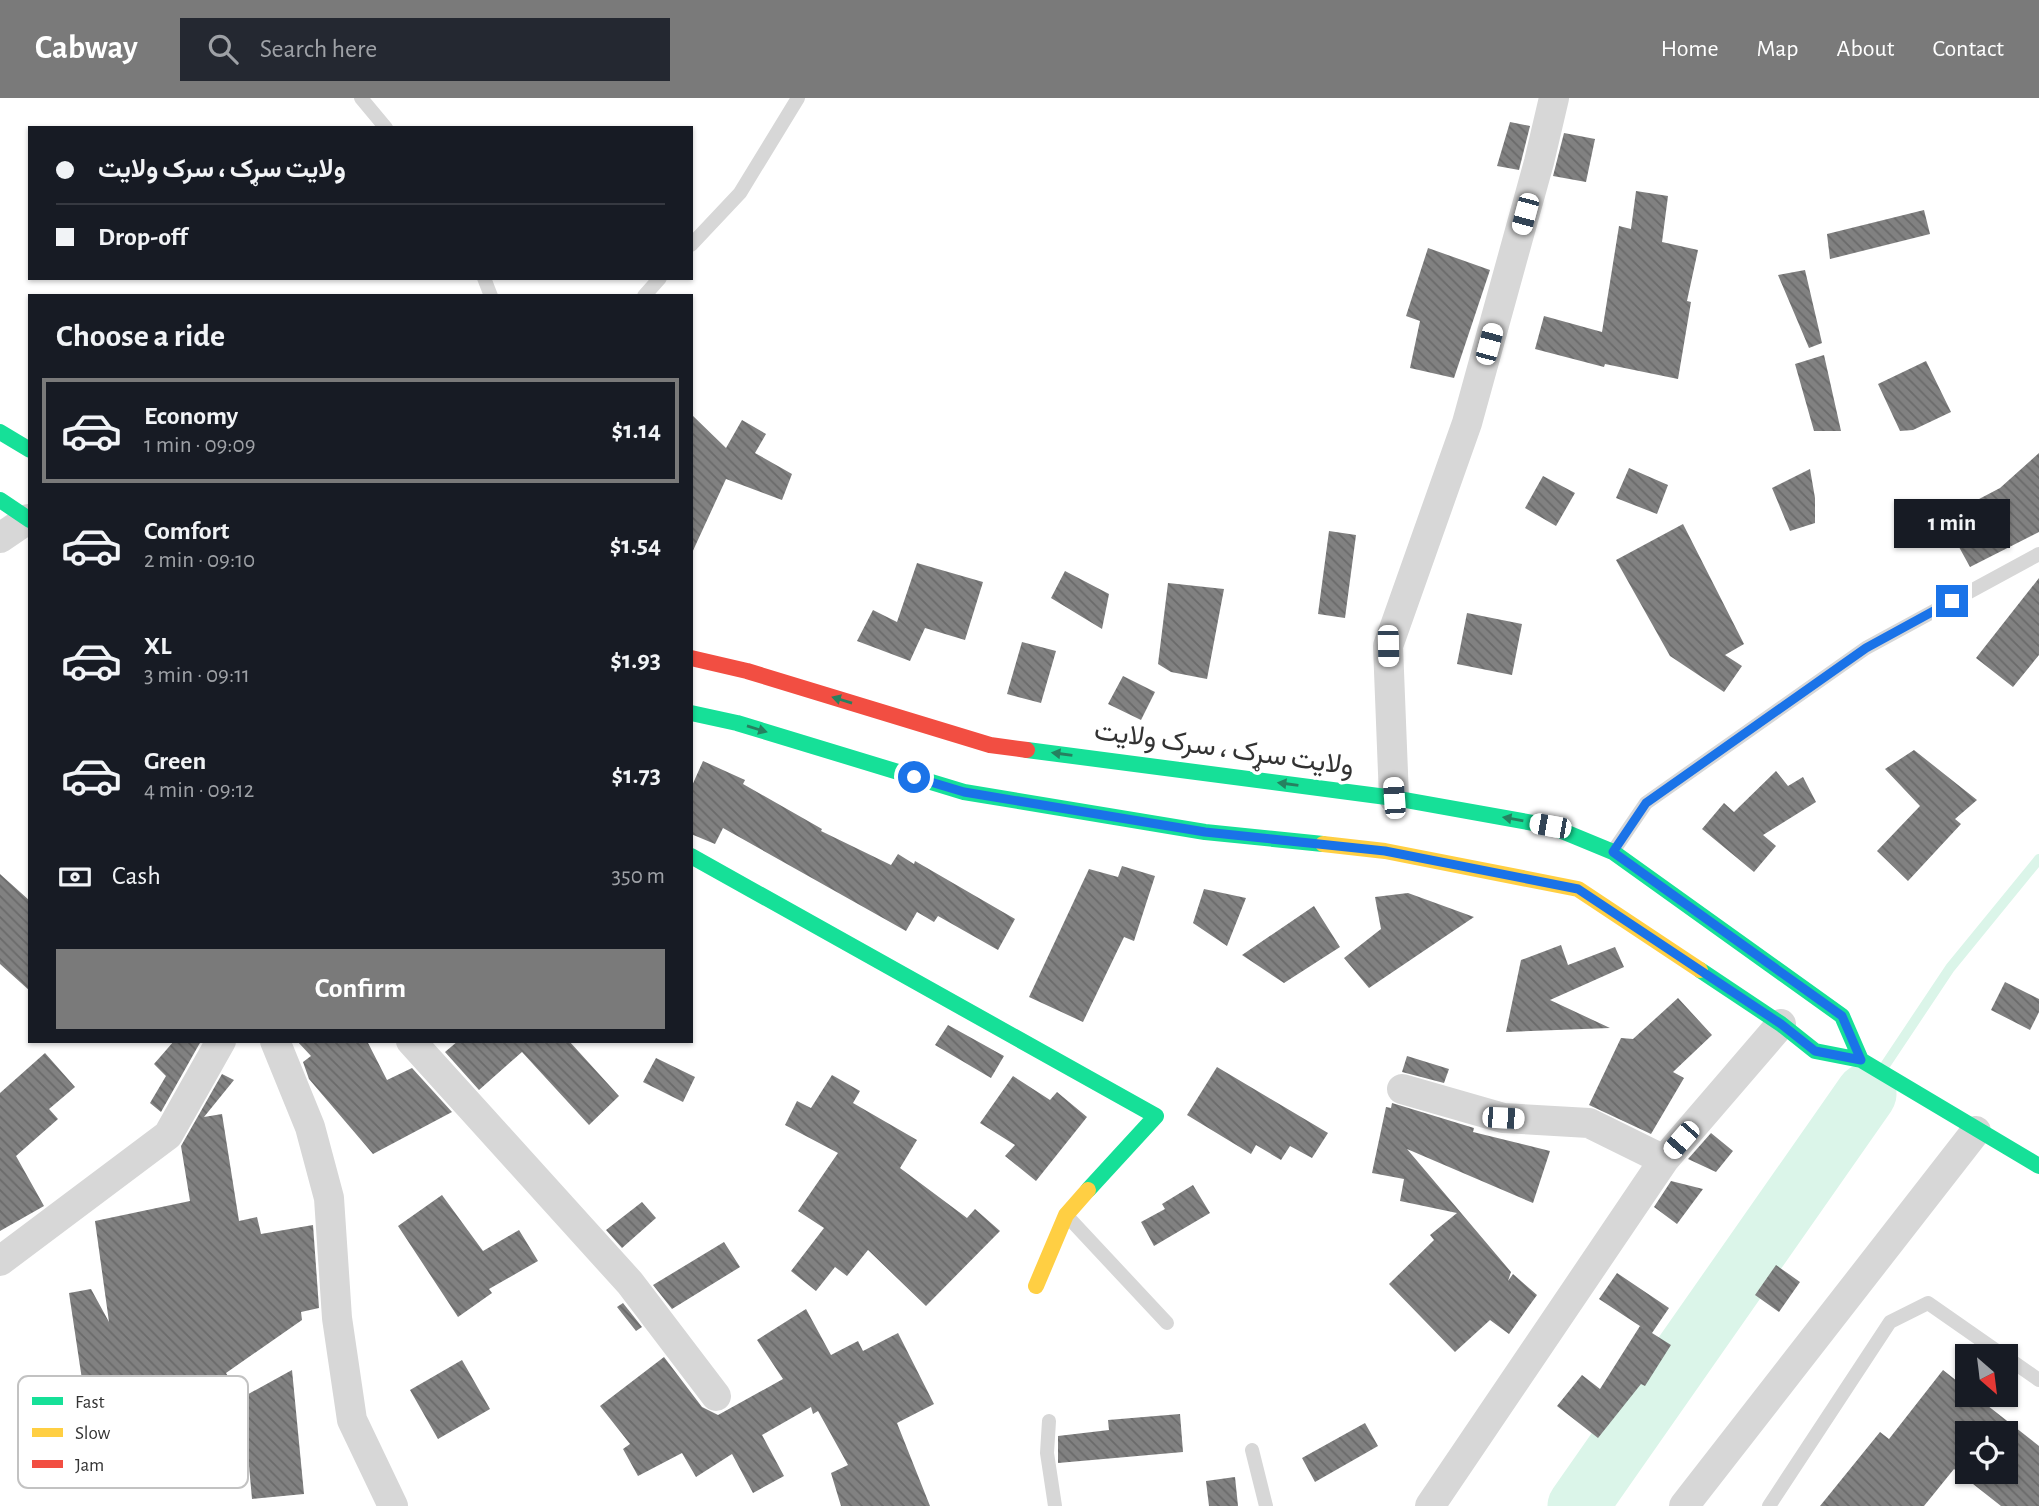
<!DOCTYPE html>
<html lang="en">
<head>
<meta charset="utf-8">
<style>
	:root { --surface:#171b24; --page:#242831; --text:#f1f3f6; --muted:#9ea1a6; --line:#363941; --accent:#7a7a7a }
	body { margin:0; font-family:"Alegreya Sans",Vazirmatn,sans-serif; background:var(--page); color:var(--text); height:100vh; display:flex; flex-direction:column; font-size:26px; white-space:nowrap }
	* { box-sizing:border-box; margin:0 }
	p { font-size:23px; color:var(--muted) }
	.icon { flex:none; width:38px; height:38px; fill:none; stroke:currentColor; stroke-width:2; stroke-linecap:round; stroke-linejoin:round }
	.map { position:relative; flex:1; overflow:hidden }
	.drawer { position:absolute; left:28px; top:196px; width:665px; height:749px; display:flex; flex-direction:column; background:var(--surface); border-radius:0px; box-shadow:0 2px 5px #0004 }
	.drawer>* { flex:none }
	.guide { position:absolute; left:28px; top:28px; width:665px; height:154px; border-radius:0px; box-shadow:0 2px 5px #0004; display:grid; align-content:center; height:154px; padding:0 28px; background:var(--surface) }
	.needle { width:46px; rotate:152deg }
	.controls { position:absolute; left:1955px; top:1246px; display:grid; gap:14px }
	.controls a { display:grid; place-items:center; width:63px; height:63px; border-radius:0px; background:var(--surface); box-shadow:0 2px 5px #0004; font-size:35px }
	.end { position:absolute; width:32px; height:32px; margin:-16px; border:9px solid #1a73e8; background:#fff; box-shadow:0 0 0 4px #fff }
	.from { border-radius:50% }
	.bubble { position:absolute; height:49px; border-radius:0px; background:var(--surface); box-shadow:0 2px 5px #0004; font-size:23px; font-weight:600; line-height:49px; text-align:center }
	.car { position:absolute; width:21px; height:42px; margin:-21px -10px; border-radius:9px; box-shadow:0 0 5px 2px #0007; background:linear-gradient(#fff 24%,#345 0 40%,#fff 0 76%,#345 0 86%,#fff 0) }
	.guide b { display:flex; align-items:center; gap:24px; height:66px; font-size:26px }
	.guide b+b { border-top:2px solid var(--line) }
	.guide i { width:18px; height:18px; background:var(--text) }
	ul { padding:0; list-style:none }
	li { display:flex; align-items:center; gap:21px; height:105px; margin:0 14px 10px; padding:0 14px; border:4px solid transparent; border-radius:0px }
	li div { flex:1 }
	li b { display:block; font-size:26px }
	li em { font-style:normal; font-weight:600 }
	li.current { border-color:var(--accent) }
	li>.icon { width:63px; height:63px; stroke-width:1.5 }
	h2 { padding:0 28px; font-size:32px; line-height:84px }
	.pay { display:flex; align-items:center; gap:18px; height:77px; padding:0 28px; font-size:26px }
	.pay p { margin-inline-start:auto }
	.cta { display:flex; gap:14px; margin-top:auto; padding:14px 28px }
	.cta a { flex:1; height:80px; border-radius:0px; background:var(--accent); color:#fff; font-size:28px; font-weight:600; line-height:80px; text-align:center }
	header { display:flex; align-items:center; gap:42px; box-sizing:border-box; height:98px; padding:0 35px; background:var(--accent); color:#fff }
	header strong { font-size:33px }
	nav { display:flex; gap:38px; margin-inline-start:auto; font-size:24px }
	.search { width:490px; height:63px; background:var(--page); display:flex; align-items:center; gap:18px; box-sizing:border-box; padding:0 24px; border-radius:0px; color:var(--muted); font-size:26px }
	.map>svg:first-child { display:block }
</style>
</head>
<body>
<header>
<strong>Cabway</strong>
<div class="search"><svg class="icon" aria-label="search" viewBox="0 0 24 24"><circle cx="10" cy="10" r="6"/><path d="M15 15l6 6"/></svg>Search here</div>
<nav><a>Home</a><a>Map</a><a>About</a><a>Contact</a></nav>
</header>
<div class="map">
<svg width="2039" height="1408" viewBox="0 0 2039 1408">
	<defs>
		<pattern id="building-back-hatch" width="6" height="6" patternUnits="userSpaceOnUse" patternTransform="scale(1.75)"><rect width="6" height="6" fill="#818181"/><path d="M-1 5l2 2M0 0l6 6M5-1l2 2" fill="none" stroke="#6a6a6a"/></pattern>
	</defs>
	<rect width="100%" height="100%" fill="#fff"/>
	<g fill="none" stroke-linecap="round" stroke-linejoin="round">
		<!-- stream -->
		<path stroke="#dbf5e9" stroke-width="10" d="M1866 996 1950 870 2039 761"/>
		<!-- river -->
		<path stroke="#dbf5e9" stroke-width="61" d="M1578 1408 1866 996"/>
	</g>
	<!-- building -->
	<path fill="url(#building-back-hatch)" fill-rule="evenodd" d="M1510 24 1530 28 1519 72 1497 68Z
		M1564 35 1595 41 1586 84 1553 78Z
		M1636 93 1668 98 1662 144 1698 152 1687 203 1691 204 1678 281 1605 266 1604 269 1535 251 1544 218 1602 234 1619 128 1631 131Z
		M1924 112 1930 136 1830 161 1827 136Z
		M1428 150 1490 172 1454 280 1410 270 1420 223 1406 218Z
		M1805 172 1822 245 1809 250 1778 177Z
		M1824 257 1841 333H1814L1795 266Z
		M1926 263 1951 314 1913 332 1900 333 1878 286Z
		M691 316 726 350 742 322 766 336 755 355 792 376 782 402 726 381 691 457Z
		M2039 355V434L1970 469 1943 420 2000 390Z
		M1629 370 1668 387 1657 416 1616 400Z
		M1810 371 1815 400V425L1790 433 1772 390Z
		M1543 378 1575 395 1556 428 1525 410Z
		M1683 426 1744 546 1725 557 1742 568 1724 594 1670 558 1616 462Z
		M1329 433 1356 437 1345 520 1318 516Z
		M917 465 983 484 965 542 925 530 910 563 857 543 873 512 897 524Z
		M1065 473 1109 496 1102 531 1051 500Z
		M2039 480V557L2013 589 1976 560Z
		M1168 485 1224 491 1207 581 1171 574 1158 566Z
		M1467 515 1522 526 1512 577 1457 566Z
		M1022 544 1056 553 1041 605 1007 596Z
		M1123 578 1155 594 1141 622 1108 606Z
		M1914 652 1977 702 1955 721 1961 726 1908 783 1877 753 1920 708 1885 671Z
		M703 663 745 682 743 686 822 731 821 733 891 767 898 756 914 766 915 763 1015 821 998 852 938 818 934 824 917 814 906 833 723 730 715 746 691 736V690Z
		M1776 673 1788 688 1803 679 1816 704 1763 737 1776 748 1754 774 1702 731 1724 705 1734 714Z
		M1122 768 1155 778 1134 843 1124 839 1083 924 1029 899 1089 771 1118 779Z
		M0 776 30 803V893L0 866Z
		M1204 791 1246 800 1227 848 1193 825Z
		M1408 795 1474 819 1369 890 1344 860 1381 831 1375 799Z
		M1314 808 1340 849 1284 885 1242 857Z
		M1561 847 1568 867 1615 849 1624 869 1550 902 1610 930 1506 934 1521 862Z
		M2005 884 2039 901V914L2030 932 1991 912Z
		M1678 900 1712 937 1673 974 1684 980 1651 1036 1589 1007 1621 940 1633 941Z
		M948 927 1004 958 991 980 935 947Z
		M174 943H201L161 1014 150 1005 166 978 154 966Z
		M297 943H367L387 982 412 970 452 1014 373 1056 309 981 303 964 311 958Z
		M458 943H569L619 998 589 1027 522 954 479 992 445 954Z
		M45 955 75 989 49 1011 58 1021 16 1058 44 1108 0 1133V995Z
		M1407 958 1449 971 1444 985 1402 974Z
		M656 960 695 979 683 1004 643 984Z
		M1217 969 1328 1035 1312 1060 1290 1048 1281 1062 1256 1047 1251 1056 1187 1017Z
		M222 976 234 982 204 1019 222 1016 239 1123 257 1119 261 1136 313 1127 319 1210 301 1214 302 1222 226 1275 243 1302V1299L292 1272 304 1396 252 1401 244 1313 186 1320 187 1326 158 1330 155 1319 89 1328 69 1195 91 1191 109 1224 95 1123 190 1103 181 1048Z
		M832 977 860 993 853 1005 917 1042 900 1070 967 1120 975 1111 1000 1133 926 1208 868 1152 847 1178 835 1169 816 1193 791 1173 824 1130 798 1113 838 1055 785 1027 797 1003 811 1010Z
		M1013 978 1050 1002 1057 994 1087 1019 1036 1083 1005 1058 1015 1047 980 1025Z
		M1392 1005 1474 1030 1473 1034 1550 1053 1533 1105 1407 1051 1511 1174 1508 1183 1513 1176 1537 1197 1509 1236 1490 1222 1455 1254 1389 1186 1434 1142 1430 1137 1457 1115 1400 1103 1404 1081 1372 1075 1386 1009 1391 1010Z
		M1711 1035 1733 1053 1716 1074 1688 1061Z
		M1671 1083 1703 1091 1677 1126 1654 1109Z
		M1193 1087 1210 1115 1154 1148 1141 1124 1165 1111 1162 1106Z
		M442 1097 483 1153 519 1132 538 1163 489 1191 492 1195 458 1219 398 1128Z
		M642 1104 656 1120 622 1150 606 1132Z
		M724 1144 740 1169 672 1211 653 1187Z
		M1776 1167 1800 1184 1779 1214 1755 1197Z
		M1617 1175 1669 1210 1652 1235 1671 1247 1645 1288 1641 1286 1598 1340 1557 1308 1582 1277 1600 1291 1640 1228 1646 1232 1599 1201Z
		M623 1205 642 1229 636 1233 617 1209Z
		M806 1211 831 1257 858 1243 863 1253 898 1235 934 1306 897 1325 930 1408H841L831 1375 848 1367 818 1313 813 1316 811 1309 762 1337 784 1378 753 1395 732 1356 696 1379 682 1355 638 1378 623 1351 630 1346 600 1308 664 1259 702 1309 718 1317 783 1281 757 1242Z
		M462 1262 490 1311 438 1341 410 1292Z
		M1943 1272 1967 1291V1297H1974L2039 1348V1408H2001L1954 1371 1924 1408H1820L1880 1334 1889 1341ZM1967 1335H2006V1374H1967Z
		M1180 1316 1183 1354 1058 1365V1338L1109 1332 1108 1322Z
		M1365 1325 1378 1348 1315 1384 1302 1360Z
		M1235 1379 1238 1408H1209L1206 1383Z"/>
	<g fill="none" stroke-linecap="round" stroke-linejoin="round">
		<!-- lane -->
		<path stroke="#d7d7d7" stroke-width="14" d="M361 0 386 30
			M691 147 740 95 798 0
			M484 180 491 198
			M644 198 660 180
			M1614 752 1646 705 1866 550 2039 456
			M1067 1118 1167 1225
			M2006 1259 2039 1282
			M1049 1323 1047 1355 1055 1408
			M1252 1352 1266 1408
			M1769 1408 1890 1224 1928 1205 2004 1258"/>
		<!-- street -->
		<path stroke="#d7d7d7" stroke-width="30" d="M0 440 28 421
			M1394 700 1388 548 1467 325 1539 64 1554 0
			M275 943 310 1029 329 1100 337 1220 352 1322 393 1408
			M411 943 630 1185 716 1298
			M1402 991 1503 1020 1589 1025 1664 1062
			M0 1163 168 1037 221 943
			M1430 1408 1664 1062 1781 926
			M1684 1408 1976 1033"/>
		<!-- fast -->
		<path stroke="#16e098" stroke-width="16" d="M0 334 30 352
			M0 402 30 422
			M691 615 737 625 964 694 1205 734 1323 746
			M1027 652 1394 700 1550 728 1613 754 1842 918 1861 962
			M691 758 1156 1018 1088 1092
			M1700 872 1781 926 1815 953 1861 962 2039 1068"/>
		<!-- slow -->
		<path stroke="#ffcf43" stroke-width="16" d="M1323 746 1385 753 1578 791 1700 872
			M1036 1188 1066 1117 1088 1092"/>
		<!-- jam -->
		<path stroke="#f24e42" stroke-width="16" d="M691 560 747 573 990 647 1027 652"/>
	</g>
	<!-- one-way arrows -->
	<defs><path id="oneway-solid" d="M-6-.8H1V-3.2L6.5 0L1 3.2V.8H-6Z" transform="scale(1.75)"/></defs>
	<g fill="#268160">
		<use href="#oneway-solid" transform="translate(842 602) rotate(-163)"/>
		<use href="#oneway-solid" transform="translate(757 631) rotate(17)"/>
		<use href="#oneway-solid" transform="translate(1062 656) rotate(-172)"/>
		<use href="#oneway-solid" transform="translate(1288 686) rotate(-172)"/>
		<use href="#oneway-solid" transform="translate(1513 721) rotate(-170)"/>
	</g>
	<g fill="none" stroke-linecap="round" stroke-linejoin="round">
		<!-- route -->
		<path stroke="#1a73e8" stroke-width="9" d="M914 679 964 694 1205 734 1385 753 1578 791 1781 926 1815 953 1861 962 1842 918 1613 754 1646 705 1866 550 1952 503"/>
	</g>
	<g text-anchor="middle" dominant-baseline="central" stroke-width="7" stroke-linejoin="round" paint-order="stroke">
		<!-- street labels -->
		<g font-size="28" fill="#333" stroke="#fff">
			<text transform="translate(1224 651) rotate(8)">ولایت سړک ، سرک ولایت</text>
		</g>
	</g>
	<!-- legend -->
	<rect x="18" y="1278" width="230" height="112" rx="10" fill="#fff" stroke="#c2c2c2" stroke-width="2"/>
	<rect x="32" y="1299" width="31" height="8" fill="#16e098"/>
	<rect x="32" y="1330" width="31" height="9" fill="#ffcf43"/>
	<rect x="32" y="1362" width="31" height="8" fill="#f24e42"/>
	<g font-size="19" fill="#333">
		<text x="75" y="1310">Fast</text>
		<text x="75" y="1341">Slow</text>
		<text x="75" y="1373">Jam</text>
	</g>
</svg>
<div class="controls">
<a><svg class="needle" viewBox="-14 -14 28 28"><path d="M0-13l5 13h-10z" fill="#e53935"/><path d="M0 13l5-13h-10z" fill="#9ea1a6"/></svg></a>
<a><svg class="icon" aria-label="locate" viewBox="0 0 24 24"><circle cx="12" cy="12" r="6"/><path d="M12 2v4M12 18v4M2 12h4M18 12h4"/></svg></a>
</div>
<i class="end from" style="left:914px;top:679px"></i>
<i class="end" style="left:1952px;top:503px"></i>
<div class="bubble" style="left:1894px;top:401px;width:116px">1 min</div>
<i class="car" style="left:1525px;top:116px;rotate:195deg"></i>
<i class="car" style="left:1489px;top:246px;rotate:15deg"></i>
<i class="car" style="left:1388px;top:548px;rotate:179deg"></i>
<i class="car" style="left:1394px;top:700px;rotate:356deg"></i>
<i class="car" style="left:1550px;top:728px;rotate:280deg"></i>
<i class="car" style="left:1503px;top:1020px;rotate:93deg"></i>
<i class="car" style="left:1681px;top:1042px;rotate:221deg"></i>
<div class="guide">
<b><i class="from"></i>ولایت سړک ، سرک ولایت</b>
<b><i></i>Drop-off</b>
</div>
<section class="drawer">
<h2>Choose a ride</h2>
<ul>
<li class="current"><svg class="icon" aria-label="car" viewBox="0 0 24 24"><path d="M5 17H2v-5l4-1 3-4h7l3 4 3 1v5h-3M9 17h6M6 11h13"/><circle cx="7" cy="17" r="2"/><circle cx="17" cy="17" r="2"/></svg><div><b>Economy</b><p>1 min · 09:09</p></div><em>$1.14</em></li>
<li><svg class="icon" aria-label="car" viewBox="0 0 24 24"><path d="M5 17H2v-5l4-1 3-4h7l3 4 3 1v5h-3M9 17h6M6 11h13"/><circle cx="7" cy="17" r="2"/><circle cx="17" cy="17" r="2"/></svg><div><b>Comfort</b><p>2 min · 09:10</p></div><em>$1.54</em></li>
<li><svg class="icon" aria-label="car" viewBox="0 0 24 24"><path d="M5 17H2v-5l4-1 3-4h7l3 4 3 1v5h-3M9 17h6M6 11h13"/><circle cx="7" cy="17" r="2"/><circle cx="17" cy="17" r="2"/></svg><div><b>XL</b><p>3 min · 09:11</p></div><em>$1.93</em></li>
<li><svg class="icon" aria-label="car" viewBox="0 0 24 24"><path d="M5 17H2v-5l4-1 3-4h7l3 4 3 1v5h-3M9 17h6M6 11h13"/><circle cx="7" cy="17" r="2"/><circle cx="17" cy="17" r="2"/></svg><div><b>Green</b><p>4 min · 09:12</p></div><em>$1.73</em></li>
</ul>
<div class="pay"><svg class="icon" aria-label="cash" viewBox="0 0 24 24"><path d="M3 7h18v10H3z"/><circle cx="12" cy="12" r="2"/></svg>Cash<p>350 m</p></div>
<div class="cta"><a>Confirm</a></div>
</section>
</div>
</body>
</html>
